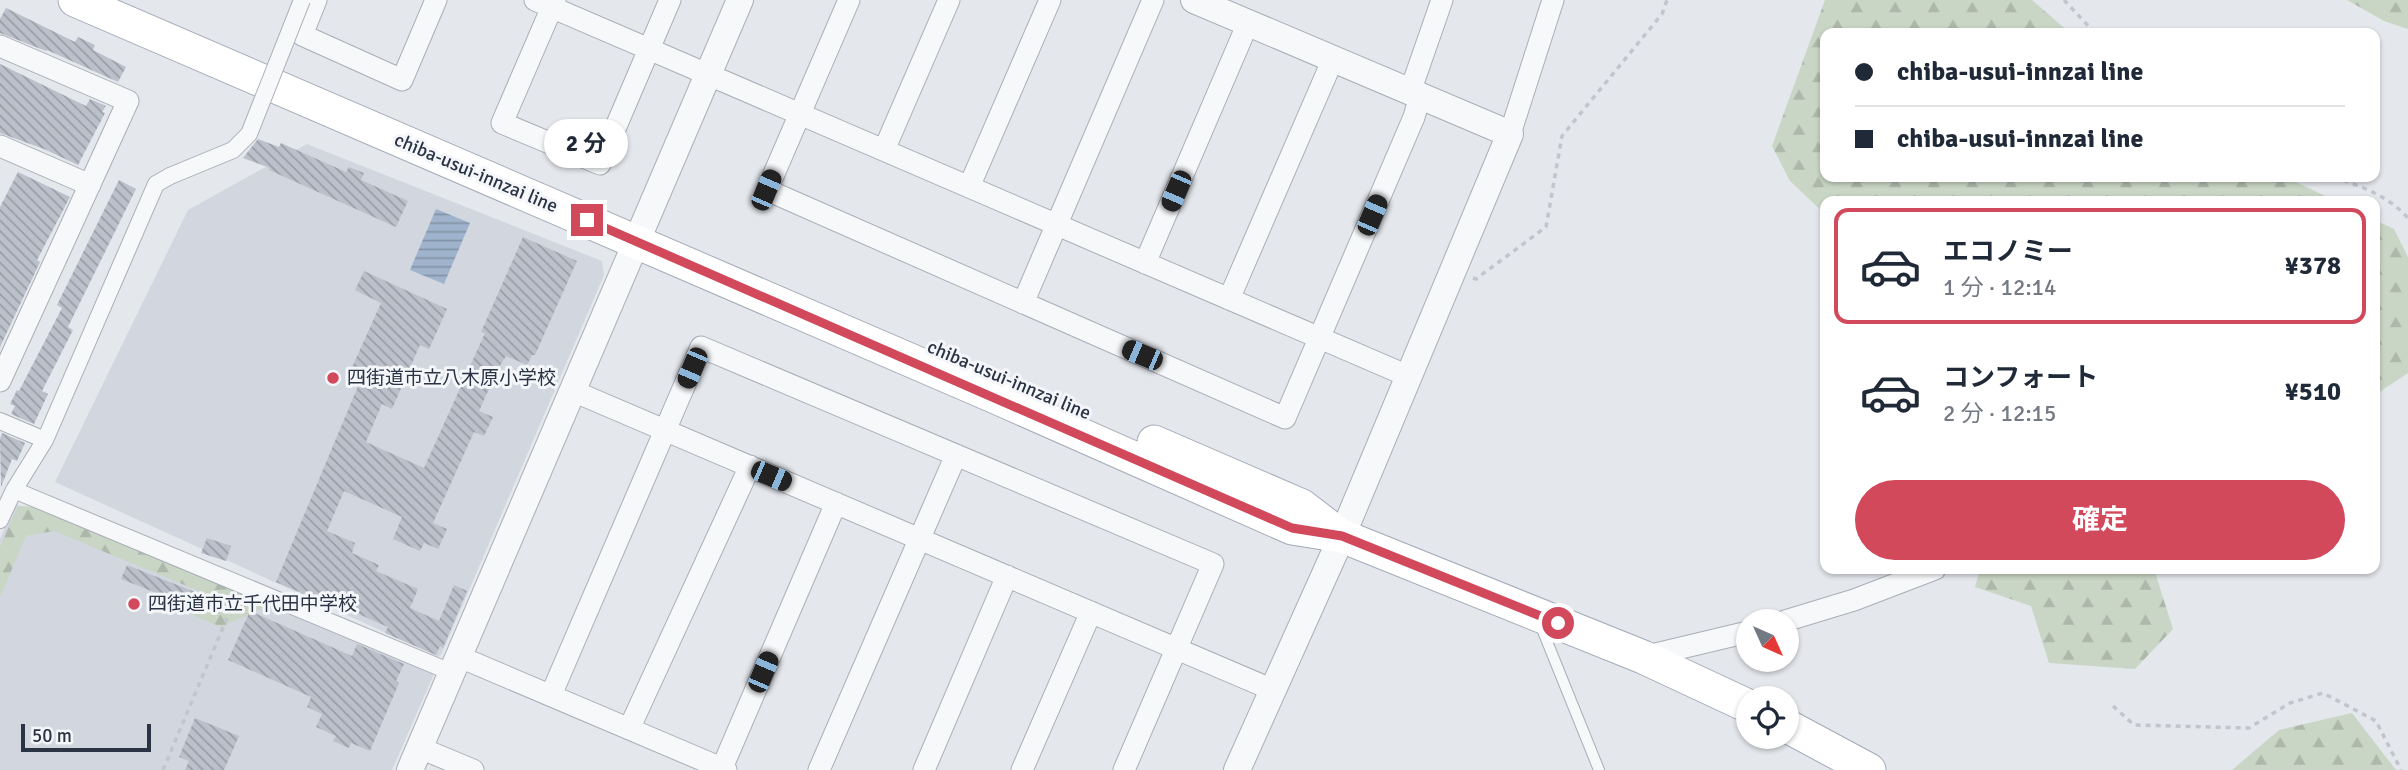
<!DOCTYPE html>
<html lang="ja">
<head>
<meta charset="utf-8">
<style>
	:root { --surface:#fff; --page:#f2f2f3; --text:#1f2937; --muted:#747a83; --line:#e0e1e3; --accent:#d1495b }
	body { margin:0; font-family:Signika,"Noto Sans JP",sans-serif; background:var(--page); color:var(--text); height:100vh; display:flex; flex-direction:column; font-size:26px; white-space:nowrap }
	* { box-sizing:border-box; margin:0 }
	p { font-size:23px; color:var(--muted) }
	.icon { flex:none; width:38px; height:38px; fill:none; stroke:currentColor; stroke-width:2; stroke-linecap:round; stroke-linejoin:round }
	.map { position:relative; flex:1; overflow:hidden }
	.side { position:absolute; left:1820px; top:196px; width:560px; height:378px; display:flex; flex-direction:column; background:var(--surface); border-radius:14px; box-shadow:0 2px 5px #0004 }
	.side>* { flex:none }
	.guide { position:absolute; left:1820px; top:28px; width:560px; height:154px; border-radius:14px; box-shadow:0 2px 5px #0004; display:grid; align-content:center; height:154px; padding:0 35px; background:var(--surface) }
	.needle { width:46px; rotate:135deg }
	.fabs { position:absolute; left:1736px; top:609px; display:grid; gap:14px }
	.fabs a { display:grid; place-items:center; width:63px; height:63px; border-radius:50%; background:var(--surface); box-shadow:0 2px 5px #0004; font-size:35px }
	.scale { position:absolute; left:21px; bottom:18px; width:130px; box-sizing:border-box; padding-left:7px; border:4px solid #2b3445; border-top:0; font-size:19px; line-height:24px; white-space:nowrap; color:#2b3445; -webkit-text-stroke:5px #f4f6f9; paint-order:stroke }
	.end { position:absolute; width:32px; height:32px; margin:-16px; border:9px solid #d1495b; background:#fff; box-shadow:0 0 0 4px #fff }
	.from { border-radius:50% }
	.bubble { position:absolute; height:49px; border-radius:24px; background:var(--surface); box-shadow:0 2px 5px #0004; font-size:23px; font-weight:700; line-height:49px; text-align:center }
	.car { position:absolute; width:21px; height:42px; margin:-21px -10px; border-radius:9px; box-shadow:0 0 5px 2px #0007; background:linear-gradient(#222 24%,#8ab4d8 0 40%,#222 0 76%,#8ab4d8 0 86%,#222 0) }
	.guide b { display:flex; align-items:center; gap:24px; height:66px; font-size:26px }
	.guide b+b { border-top:2px solid var(--line) }
	.guide i { width:18px; height:18px; background:var(--text) }
	ul { padding:12px 0 0; list-style:none }
	li { display:flex; align-items:center; gap:21px; height:116px; margin:0 14px 10px; padding:0 21px; border:4px solid transparent; border-radius:14px }
	li div { flex:1 }
	li b { display:block; font-size:26px }
	li em { font-style:normal; font-weight:700 }
	li.on { border-color:var(--accent) }
	li>.icon { width:63px; height:63px; stroke-width:1.5 }
	.button { display:flex; gap:14px; margin-top:auto; padding:14px 35px }
	.button a { flex:1; height:80px; border-radius:42px; background:var(--accent); color:#fff; font-size:28px; font-weight:700; line-height:80px; text-align:center }
	.map>svg:first-child { display:block }
</style>
</head>
<body>
<div class="map">
<svg width="2408" height="770" viewBox="0 0 2408 770">
	<defs>
		<pattern id="forest-firs" width="22" height="20" patternUnits="userSpaceOnUse" patternTransform="scale(1.75)"><rect width="22" height="20" fill="#c9d6c5"/><path d="M5 1l3.5 6h-7zM16 11l3.5 6h-7z" fill="#adb8ab"/></pattern>
		<pattern id="water-rules" width="6" height="5" patternUnits="userSpaceOnUse" patternTransform="scale(1.75)"><rect width="6" height="5" fill="#9fb4cc"/><path d="M0 2.5h6" fill="none" stroke="#8293a7"/></pattern>
		<pattern id="building-back-hatch" width="6" height="6" patternUnits="userSpaceOnUse" patternTransform="scale(1.75)"><rect width="6" height="6" fill="#bbc0ca"/><path d="M-1 5l2 2M0 0l6 6M5-1l2 2" fill="none" stroke="#989da6"/></pattern>
	</defs>
	<rect width="100%" height="100%" fill="#e4e7ec"/>
	<!-- built -->
	<path fill="#d2d6de" d="M307 144 602 261 604 275 442 653 439 657 55 482 188 210Z
		M15 504 430 668 433 676 392 770H0V539Z"/>
	<!-- forest -->
	<path fill="url(#forest-firs)" d="M1825 0H2032L2070 33H1825V177H2285L2336 201H1825V214L1790 181 1772 146Z
		M2347 0H2408V29L2384 21Z
		M2375 220 2394 229 2408 257V373L2375 395Z
		M18 506 39 507 265 601 261 609 221 627 194 616 199 591 54 531 26 536 0 597V547Z
		M1980 569H2154L2173 629 2135 669 2049 663 2031 606 1975 587Z
		M2352 713 2396 770H2232L2279 730Z"/>
	<!-- water -->
	<path fill="url(#water-rules)" d="M436 209 470 223 444 284 410 270Z"/>
	<!-- building -->
	<path fill="url(#building-back-hatch)" d="M6 8 75 42 78 37 95 45 93 50 126 67 118 82 47 50 46 51 0 33V19Z
		M0 64 86 106 90 99 106 106 102 112 105 113 78 165 44 149 0 133Z
		M258 139 279 147 281 143 346 172 349 167 364 173 361 180 408 201 396 227 269 170 270 168 243 158Z
		M18 172 70 197 37 260 40 262 0 347V207Z
		M119 180 136 189 68 327 73 330 42 391 48 394 34 424 11 414 15 406 10 404 17 390 19 391 62 308 57 305Z
		M523 237 577 261 535 355H532L527 365 506 356 498 369 479 411 493 417 484 436 474 432 433 523 447 529 438 549 424 543 420 551 393 539 402 517 344 491 327 531 355 543 352 553 379 565 376 571 418 589 410 608 439 621 454 585 467 591 443 648 440 646 436 655 385 633 388 627 306 591 304 594 276 582 361 379 349 374 381 303 355 290 364 271 447 309 429 349 420 345 392 409 382 404 366 442 424 468 485 333 481 332Z
		M2 433 25 443 17 461 12 459 1 487 0 439Z
		M207 538 231 546 226 561 201 553Z
		M127 565 195 592 189 606 121 579Z
		M250 611 352 656 357 644 404 664 396 681 399 683 370 751 351 743 349 748 333 741 336 736 316 727 322 714 307 707 311 697 228 660Z
		M195 718 239 736 224 770H185L189 761 179 757Z"/>
	<g fill="none" stroke-linecap="round" stroke-linejoin="round">
		<!-- service casing -->
		<g stroke="#a9aeb7" stroke-width="12">
			<path id="service" d="M1540 624 1599 770"/>
		</g>
		<!-- pedestrian casing -->
		<g stroke="#a9aeb7" stroke-width="18">
			<path id="pedestrian" d="M0 421 45 440
				M14 490 453 673
				M0 520 14 490 45 440 156 184 170 176"/>
		</g>
		<!-- minor casing -->
		<g stroke="#a9aeb7" stroke-width="23">
			<path id="minor" d="M316 0 302 35 402 80 436 0
				M535 0 1408 376
				M555 0 502 123 600 164 670 0
				M849 0 767 190 1285 418 1414 117 1420 96
				M0 46 128 101 0 381
				M1410 92 1442 0
				M1510 134 1553 0
				M0 146 90 185
				M884 150 949 0
				M969 187 1050 0
				M1145 263 1248 23
				M1229 299 1333 59
				M1023 303 1153 0
				M573 391 1273 690
				M1785 621 1854 600 1935 569
				M460 657 726 770
				M1643 657 1748 632
				M551 695 701 347 1213 564 1124 770
				M629 729 750 466
				M420 748 473 770
				M722 768 836 503
				M819 770 956 455
				M924 770 1007 576
				M1022 770 1091 612"/>
		</g>
		<!-- tertiary casing -->
		<g stroke="#a9aeb7" stroke-width="28">
			<path id="tertiary" d="M1194 0 1510 134 1342 536 1237 770
				M410 770 740 0"/>
		</g>
		<!-- primary casing -->
		<g stroke="#a3abb8" stroke-width="35">
			<path id="primary" d="M75 0 991 395 1292 528 1342 536 1643 657 1748 706
				M1154 442 1302 506 1337 533
				M1787 726 1869 770"/>
		</g>
		<!-- path -->
		<path stroke="#c2c5cb" stroke-width="3.5" stroke-dasharray="5 5" stroke-linecap="butt" d="M2064 0 2095 33
			M2334 177C2362 187 2387 195 2408 218
			M1473 278 1476 279 1546 227 1562 136 1662 14 1667 0
			M2113 706 2134 725 2249 728 2290 703 2323 693 2376 721 2401 770
			M163 770 235 599"/>
		<!-- service -->
		<use href="#service" stroke="#f7f8fa" stroke-width="10"/>
		<!-- pedestrian -->
		<use href="#pedestrian" stroke="#f7f8fa" stroke-width="16"/>
		<!-- minor -->
		<use href="#minor" stroke="#f7f8fa" stroke-width="21"/>
		<!-- tertiary -->
		<use href="#tertiary" stroke="#f7f8fa" stroke-width="26"/>
		<!-- primary -->
		<use href="#primary" stroke="#fff" stroke-width="33"/>
		<!-- pedestrian-bridge casing -->
		<g stroke="#a9aeb7" stroke-width="18" stroke-linecap="butt">
			<path id="pedestrian-bridge" d="M170 176 233 150 249 134 302 0"/>
		</g>
		<!-- pedestrian-bridge -->
		<use href="#pedestrian-bridge" stroke="#f7f8fa" stroke-width="16"/>
	</g>
	<g fill="none" stroke-linecap="round" stroke-linejoin="round">
		<!-- route -->
		<path stroke="#d1495b" stroke-width="9" d="M587 220 1292 528 1342 536 1558 623"/>
	</g>
	<!-- markers -->
	<g fill="#d1495b" stroke="#f4f6f9" stroke-width="2.5">
		<circle cx="333" cy="378" r="7"/>
		<circle cx="134" cy="604" r="7"/>
	</g>
	<g text-anchor="middle" dominant-baseline="central" stroke-width="6" stroke-linejoin="round" paint-order="stroke">
		<!-- street labels -->
		<g font-size="19" fill="#2b3445" stroke="#f4f6f9">
			<text transform="translate(476 173) rotate(23)">chiba-usui-innzai line</text>
			<text transform="translate(1009 380) rotate(23)">chiba-usui-innzai line</text>
		</g>
		<!-- poi labels -->
		<g font-size="19" fill="#2b3445" stroke="#f4f6f9" text-anchor="start">
			<text x="347" y="378">四街道市立八木原小学校</text>
			<text x="148" y="604">四街道市立千代田中学校</text>
		</g>
	</g>
</svg>
<div class="fabs">
<a><svg class="needle" viewBox="-14 -14 28 28"><path d="M0-13l5 13h-10z" fill="#e53935"/><path d="M0 13l5-13h-10z" fill="#747a83"/></svg></a>
<a><svg class="icon" aria-label="locate" viewBox="0 0 24 24"><circle cx="12" cy="12" r="6"/><path d="M12 2v4M12 18v4M2 12h4M18 12h4"/></svg></a>
</div>
<div class="scale">50 m</div>
<i class="end from" style="left:1558px;top:623px"></i>
<i class="end" style="left:587px;top:220px"></i>
<div class="bubble" style="left:544px;top:119px;width:84px">2 分</div>
<i class="car" style="left:766px;top:190px;rotate:23deg"></i>
<i class="car" style="left:1176px;top:191px;rotate:203deg"></i>
<i class="car" style="left:1372px;top:215px;rotate:23deg"></i>
<i class="car" style="left:1142px;top:355px;rotate:293deg"></i>
<i class="car" style="left:692px;top:368px;rotate:203deg"></i>
<i class="car" style="left:771px;top:476px;rotate:113deg"></i>
<i class="car" style="left:763px;top:672px;rotate:23deg"></i>
<div class="guide">
<b><i class="from"></i>chiba-usui-innzai line</b>
<b><i></i>chiba-usui-innzai line</b>
</div>
<section class="side">
<ul>
<li class="on"><svg class="icon" aria-label="car" viewBox="0 0 24 24"><path d="M5 17H2v-5l4-1 3-4h7l3 4 3 1v5h-3M9 17h6M6 11h13"/><circle cx="7" cy="17" r="2"/><circle cx="17" cy="17" r="2"/></svg><div><b>エコノミー</b><p>1 分 · 12:14</p></div><em>¥378</em></li>
<li><svg class="icon" aria-label="car" viewBox="0 0 24 24"><path d="M5 17H2v-5l4-1 3-4h7l3 4 3 1v5h-3M9 17h6M6 11h13"/><circle cx="7" cy="17" r="2"/><circle cx="17" cy="17" r="2"/></svg><div><b>コンフォート</b><p>2 分 · 12:15</p></div><em>¥510</em></li>
</ul>
<div class="button"><a>確定</a></div>
</section>
</div>
</body>
</html>
